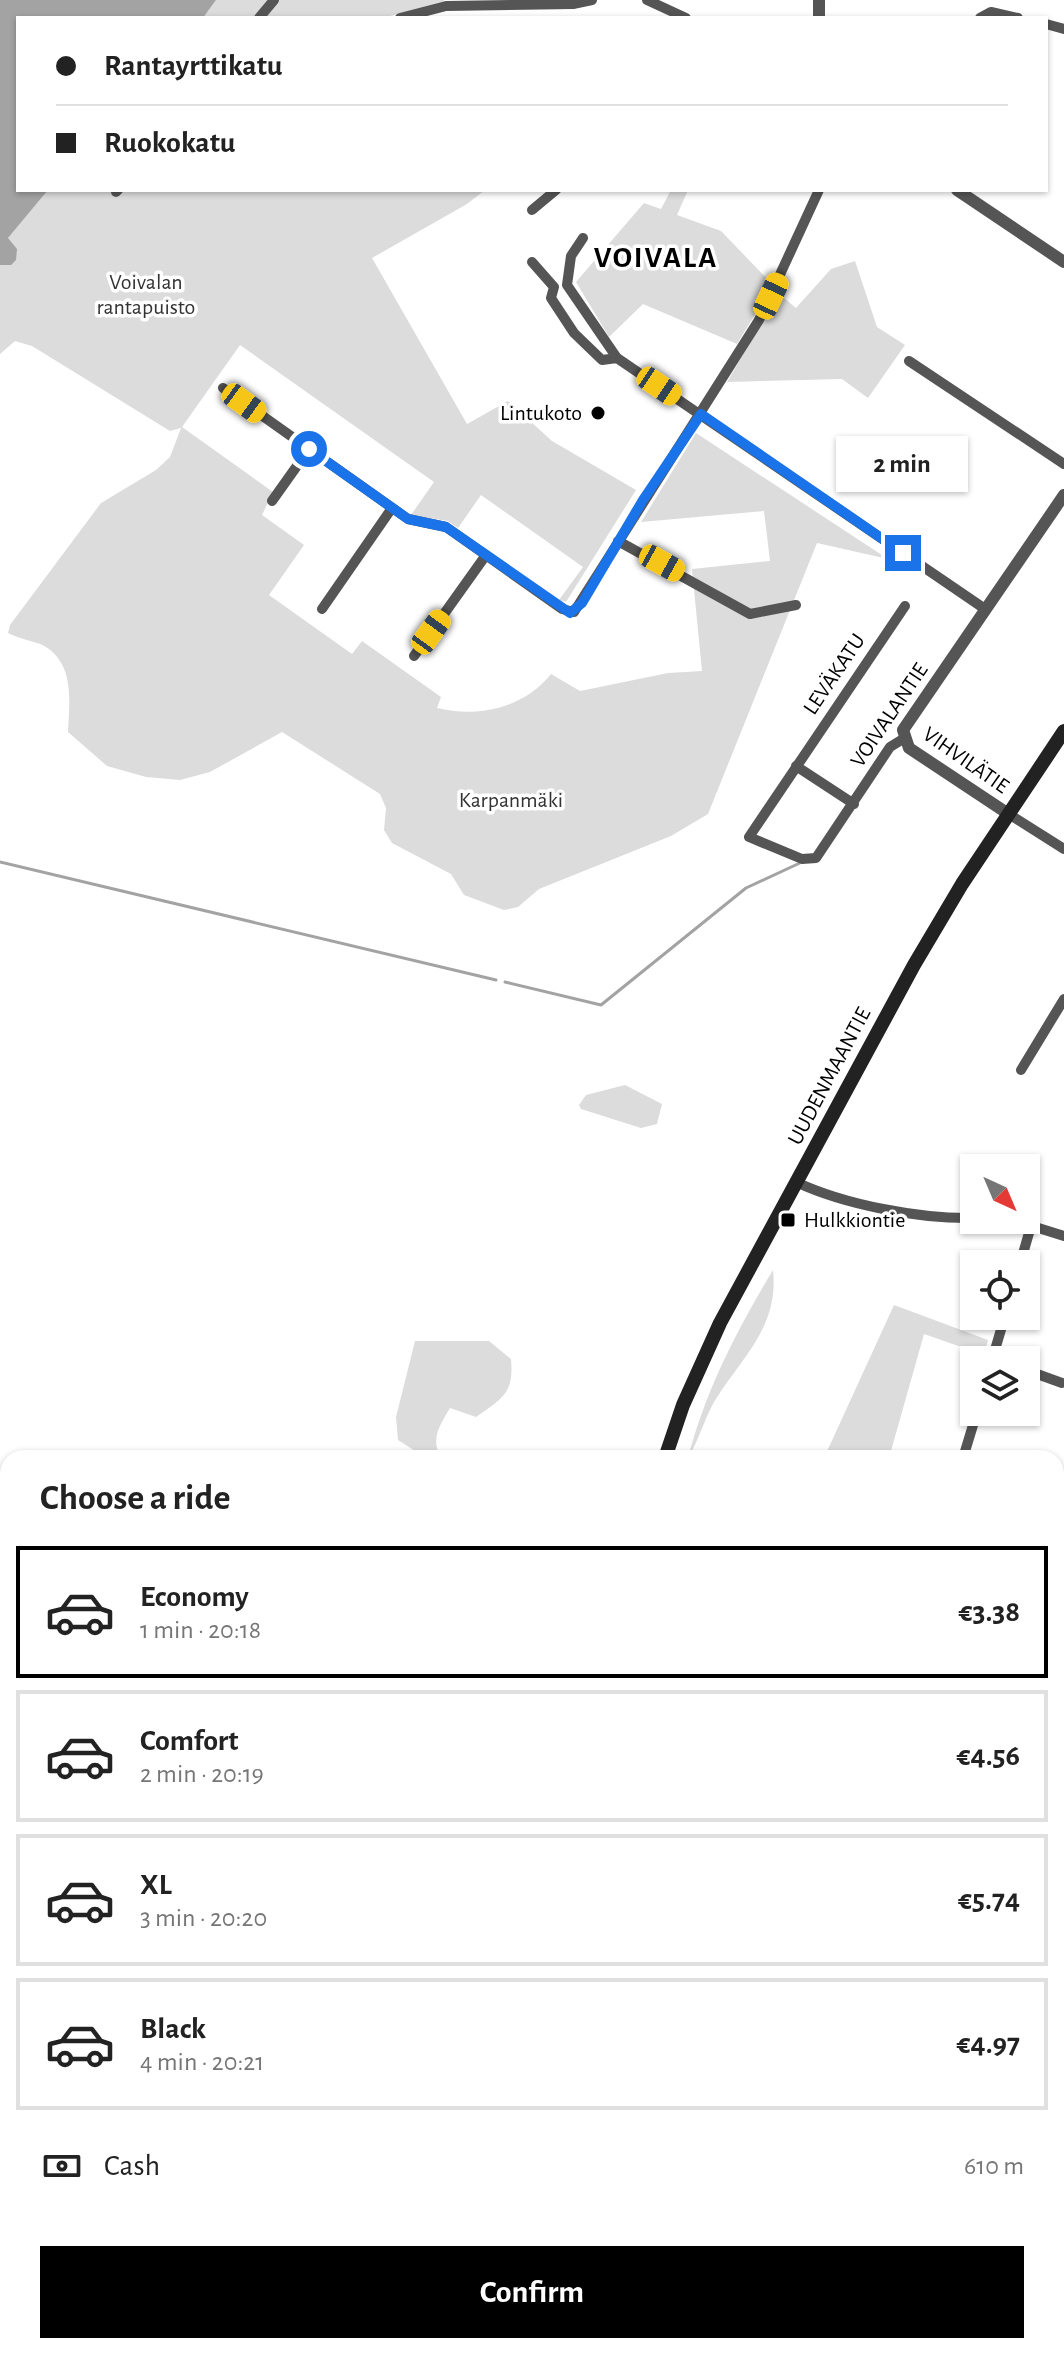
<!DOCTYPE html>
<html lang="en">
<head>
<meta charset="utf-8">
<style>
	:root { --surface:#fff; --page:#f2f2f2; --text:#222; --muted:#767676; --line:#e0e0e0; --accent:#000 }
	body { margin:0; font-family:"Alegreya Sans",sans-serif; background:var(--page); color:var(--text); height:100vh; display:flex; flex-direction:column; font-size:30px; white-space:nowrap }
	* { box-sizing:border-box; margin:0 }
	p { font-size:26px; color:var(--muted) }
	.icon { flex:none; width:44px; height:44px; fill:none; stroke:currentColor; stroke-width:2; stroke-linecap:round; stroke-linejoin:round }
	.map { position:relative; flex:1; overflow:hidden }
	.side { position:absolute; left:0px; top:1450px; width:1064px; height:904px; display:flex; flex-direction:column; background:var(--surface); border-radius:24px 24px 0 0; box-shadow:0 2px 6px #0004 }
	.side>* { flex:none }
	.hud { position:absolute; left:16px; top:16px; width:1032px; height:176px; border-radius:0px; box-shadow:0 2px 6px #0004; display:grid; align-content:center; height:176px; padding:0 40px; background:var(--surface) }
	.needle { width:52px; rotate:136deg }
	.buttons { position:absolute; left:960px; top:1154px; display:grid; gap:16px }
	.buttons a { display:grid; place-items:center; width:80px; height:80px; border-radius:0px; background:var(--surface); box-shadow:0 2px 6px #0004; font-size:40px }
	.end { position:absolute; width:36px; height:36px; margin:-18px; border:10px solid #1a73e8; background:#fff; box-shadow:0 0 0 4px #fff }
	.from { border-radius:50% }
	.bubble { position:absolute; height:56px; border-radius:0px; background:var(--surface); box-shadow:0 2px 6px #0004; font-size:26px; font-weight:700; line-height:56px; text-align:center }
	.car { position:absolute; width:24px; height:48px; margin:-24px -12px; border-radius:10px; box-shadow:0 0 6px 2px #0007; background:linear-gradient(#f5c518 24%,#345 0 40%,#f5c518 0 76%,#345 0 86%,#f5c518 0) }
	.hud b { display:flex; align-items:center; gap:28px; height:76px; font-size:30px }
	.hud b+b { border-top:2px solid var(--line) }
	.hud i { width:20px; height:20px; background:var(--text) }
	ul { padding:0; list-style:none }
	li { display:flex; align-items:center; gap:24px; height:132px; margin:0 16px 12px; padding:0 24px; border:4px solid var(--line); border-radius:0px }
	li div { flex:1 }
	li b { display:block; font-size:30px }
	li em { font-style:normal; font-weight:700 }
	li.current { border-color:var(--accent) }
	li>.icon { width:72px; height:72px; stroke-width:1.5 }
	h2 { padding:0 40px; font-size:36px; line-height:96px }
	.pay { display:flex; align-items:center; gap:20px; height:88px; padding:0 40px; font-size:30px }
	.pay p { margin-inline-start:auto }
	.action { display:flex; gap:16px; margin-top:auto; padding:16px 40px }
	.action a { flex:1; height:92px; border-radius:0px; background:var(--accent); color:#fff; font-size:32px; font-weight:700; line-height:92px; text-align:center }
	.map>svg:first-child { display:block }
</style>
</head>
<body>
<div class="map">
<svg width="1064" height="2354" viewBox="0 0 1064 2354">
	<rect width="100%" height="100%" fill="#fff"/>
	<!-- green -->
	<path fill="#dcdcdc" d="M216 0H444V1L383 18H203Z
		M48 190H485L467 204 372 258 467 424 508 401 552 441 636 490 566 602 559 600 583 567 481 495 458 528 448 521 411 515 434 482 240 345 182 427 273 492 262 515 304 545 269 595 352 654 362 641 441 697 437 708C478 718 524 708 551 674L580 691 668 673 702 671 692 569 770 561 764 511 641 522 696 433 888 559 817 543 708 814 671 836 539 889 518 907 504 910 464 895 451 874 392 843 384 830 386 808 380 794 282 732 210 772 180 780 146 777 107 766 68 732C69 704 75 669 49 649 39 641 20 640 8 633L10 625 101 503 156 470 170 457 181 428 170 431 32 346 15 341 0 354V265L5 264 7 239Z
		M671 190H688L677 215 721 231 773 285 737 344 643 304 609 337 576 282 644 203 661 209Z
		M855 261 877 327 905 345 868 398 842 379 727 382 779 294 796 308 831 269Z
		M625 1085 662 1104 657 1124 641 1128 581 1109 579 1105 586 1095Z
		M773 1270C779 1328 742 1356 714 1402 704 1420 698 1442 688 1458 706 1389 737 1330 773 1270Z
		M894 1305 988 1340 984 1355 924 1334 889 1458H824Z
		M415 1341H489L511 1359C514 1393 503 1398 476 1417L450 1408C440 1425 430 1439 441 1458H426L398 1440 396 1417Z
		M1056 1520 1064 1523V1647L1056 1651Z
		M1064 1927V2035L1056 2033V1930Z
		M0 1932 8 1935V2126L0 2119Z
		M0 2133 8 2134V2250H0Z
		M73 2346H162L160 2354H70Z
		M339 2346H458L453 2354H332Z
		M698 2346H866L860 2354H697Z"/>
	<!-- water -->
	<path fill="#a3a3a3" d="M0 0H216L203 18H18V190H48L8 238 17 249 16 260 11 265H0Z"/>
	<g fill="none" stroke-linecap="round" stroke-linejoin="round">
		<!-- stream -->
		<path stroke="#a3a3a3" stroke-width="3" d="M0 862 496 980
			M505 982 601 1005 746 888 802 862
			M0 2036 8 2049
			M1056 2341 1064 2335"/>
		<!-- minor -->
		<path stroke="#555" stroke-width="10" d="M647 0 686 18
			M259 18 274 0
			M400 18 446 6 573 4 592 0
			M980 18 991 12 1018 18
			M1046 24 1064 29
			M116 192 118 190
			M532 210 556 190
			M532 262 554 287
			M567 285 617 358 985 609
			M567 285 571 256 583 238
			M554 287 551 298 574 333 602 360 617 358
			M909 361 1064 464
			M223 388 408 519 446 527 562 609 574 612 759 320 819 190
			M272 501 309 449
			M618 541 750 614 796 605
			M322 609 392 508
			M414 656 486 555
			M903 739 890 747 816 858 802 859 749 837 905 606
			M796 766 854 804
			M1007 813 1064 849
			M1021 1070 1064 999
			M796 1182C845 1205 920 1219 974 1218
			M1013 1220 1064 1236
			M1020 1264 1031 1226
			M992 1360 1005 1316
			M1026 1370 1062 1383
			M963 1458 977 1412
			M0 1723 8 1726
			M1056 1925 1064 1923
			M0 2142H8
			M0 2241H8
			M270 2346 281 2354
			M537 2346 546 2354
			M328 2354 335 2346"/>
		<!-- tertiary -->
		<path stroke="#555" stroke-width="12" d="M819 18V0
			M957 190 1064 262
			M1007 813 909 748 903 730 1064 495"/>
		<!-- secondary -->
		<path stroke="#222" stroke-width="14" d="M665 1458 683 1405 720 1323 914 965 962 884 1064 731
			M461 2354 466 2346"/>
	</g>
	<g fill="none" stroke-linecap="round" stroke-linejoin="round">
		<!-- route -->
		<path stroke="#1a73e8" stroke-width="10" d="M309 449 408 519 446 527 570 613 582 603 643 500 701 414 903 553"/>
	</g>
	<!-- markers -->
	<g fill="#000" stroke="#fff" stroke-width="3">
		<circle cx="598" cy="413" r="8"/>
		<rect x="780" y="1212" width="16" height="16" rx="4"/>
	</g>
	<g text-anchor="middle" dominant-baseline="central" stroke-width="7" stroke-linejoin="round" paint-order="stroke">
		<!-- park labels -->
		<g font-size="22" fill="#333" stroke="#fff">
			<text x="146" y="282">Voivalan<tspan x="146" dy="25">rantapuisto</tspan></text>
			<text x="511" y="800">Karpanmäki</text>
		</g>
		<!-- poi labels -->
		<g font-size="22" fill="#000" stroke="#fff" text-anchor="end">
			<text x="582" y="413">Lintukoto</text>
			<text x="804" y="1220" text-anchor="start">Hulkkiontie</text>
		</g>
		<!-- street labels -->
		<g font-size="22" fill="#000" stroke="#fff">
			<text transform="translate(834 674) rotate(-56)">LEVÄKATU</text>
			<text transform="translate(889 715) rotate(-56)">VOIVALANTIE</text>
			<text transform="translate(966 760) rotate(35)">VIHVILÄTIE</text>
			<text transform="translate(829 1076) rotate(-62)">UUDENMAANTIE</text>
		</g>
		<!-- district labels -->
		<g font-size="30" font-weight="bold" letter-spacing="2" fill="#000" stroke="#fff">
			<text x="656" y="258">VOIVALA</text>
		</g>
	</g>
</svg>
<div class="buttons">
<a><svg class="needle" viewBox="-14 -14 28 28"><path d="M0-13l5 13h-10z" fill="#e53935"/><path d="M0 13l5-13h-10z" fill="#767676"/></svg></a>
<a><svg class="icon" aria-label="locate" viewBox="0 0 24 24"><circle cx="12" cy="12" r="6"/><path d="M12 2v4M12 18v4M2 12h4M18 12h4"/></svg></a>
<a><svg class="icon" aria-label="layers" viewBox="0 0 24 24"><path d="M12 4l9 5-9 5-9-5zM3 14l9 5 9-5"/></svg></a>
</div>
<i class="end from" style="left:309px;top:449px"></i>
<i class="end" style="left:903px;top:553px"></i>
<div class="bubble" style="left:836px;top:436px;width:132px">2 min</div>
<i class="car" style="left:771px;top:296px;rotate:25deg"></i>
<i class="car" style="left:659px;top:386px;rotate:124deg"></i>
<i class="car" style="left:244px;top:403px;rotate:126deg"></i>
<i class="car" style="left:662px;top:563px;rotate:119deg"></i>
<i class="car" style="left:431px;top:632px;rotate:36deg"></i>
<div class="hud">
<b><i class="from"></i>Rantayrttikatu</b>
<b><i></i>Ruokokatu</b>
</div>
<section class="side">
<h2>Choose a ride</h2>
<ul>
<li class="current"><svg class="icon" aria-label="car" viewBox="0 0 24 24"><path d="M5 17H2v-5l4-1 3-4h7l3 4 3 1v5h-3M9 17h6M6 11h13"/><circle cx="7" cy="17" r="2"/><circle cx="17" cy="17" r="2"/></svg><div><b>Economy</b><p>1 min · 20:18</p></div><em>€3.38</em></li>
<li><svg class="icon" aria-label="car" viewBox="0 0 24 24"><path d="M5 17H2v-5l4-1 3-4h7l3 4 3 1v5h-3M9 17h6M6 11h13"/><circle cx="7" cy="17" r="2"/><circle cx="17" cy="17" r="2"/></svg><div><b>Comfort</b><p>2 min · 20:19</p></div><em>€4.56</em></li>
<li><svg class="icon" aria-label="car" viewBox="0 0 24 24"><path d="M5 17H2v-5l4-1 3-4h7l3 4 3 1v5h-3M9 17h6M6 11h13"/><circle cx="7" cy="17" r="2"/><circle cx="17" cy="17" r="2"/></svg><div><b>XL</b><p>3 min · 20:20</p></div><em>€5.74</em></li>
<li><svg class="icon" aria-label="car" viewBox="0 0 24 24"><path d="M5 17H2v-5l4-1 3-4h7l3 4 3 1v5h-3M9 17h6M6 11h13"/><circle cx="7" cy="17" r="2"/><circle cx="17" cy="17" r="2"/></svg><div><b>Black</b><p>4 min · 20:21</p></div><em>€4.97</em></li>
</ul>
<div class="pay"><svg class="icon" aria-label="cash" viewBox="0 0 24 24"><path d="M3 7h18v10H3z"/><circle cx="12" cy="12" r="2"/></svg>Cash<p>610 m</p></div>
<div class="action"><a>Confirm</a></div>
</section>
</div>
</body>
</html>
